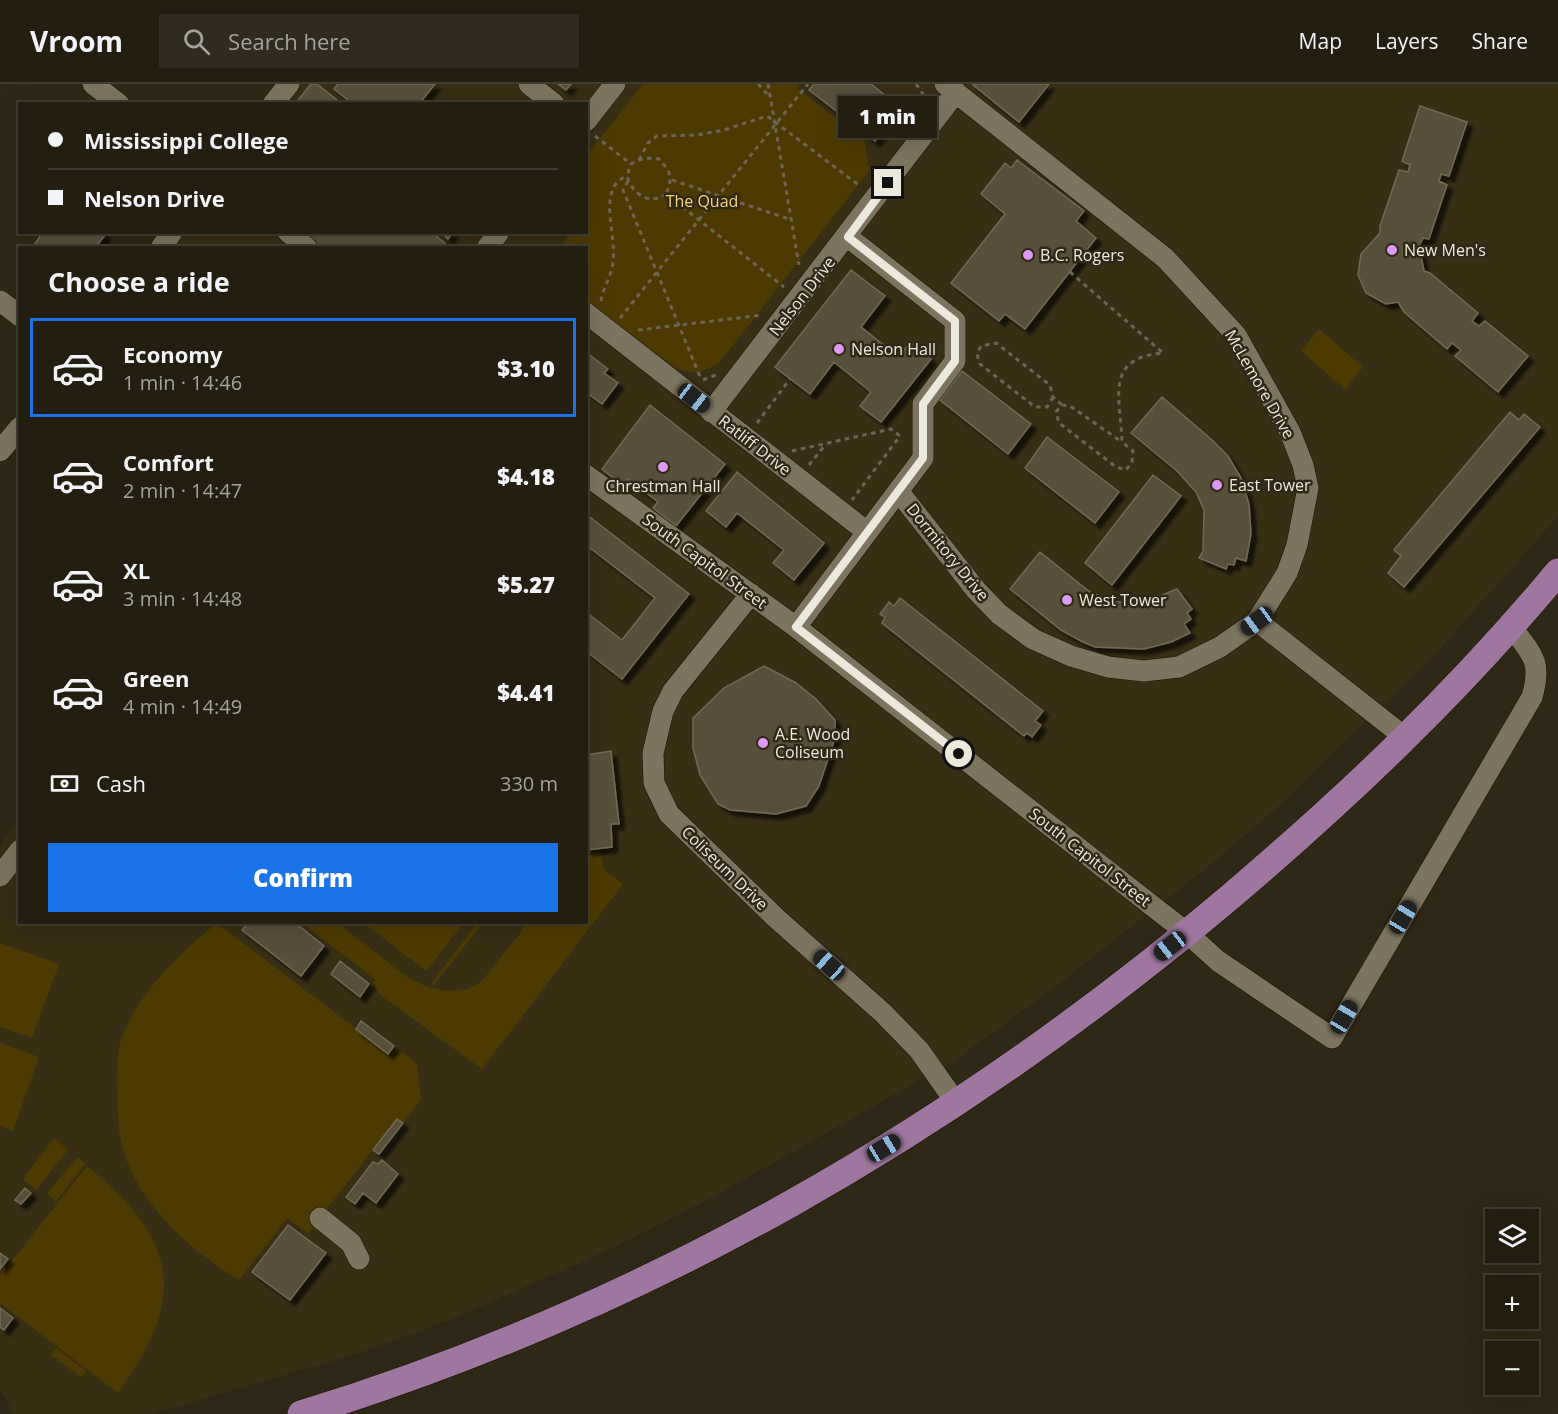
<!DOCTYPE html>
<html lang="en">
<head>
<meta charset="utf-8">
<style>
	:root { --surface:#241e10; --page:#302b1e; --text:#f1f3f6; --muted:#a3a29f; --line:#413c30; --accent:#1a73e8 }
	body { margin:0; font-family:"Open Sans",sans-serif; background:var(--page); color:var(--text); height:100vh; display:flex; flex-direction:column; font-size:22px; white-space:nowrap }
	* { box-sizing:border-box; margin:0 }
	p { font-size:20px; color:var(--muted) }
	.icon { flex:none; width:33px; height:33px; fill:none; stroke:currentColor; stroke-width:2; stroke-linecap:round; stroke-linejoin:round }
	.map { position:relative; flex:1; overflow:hidden }
	.side { position:absolute; left:18px; top:162px; width:570px; height:678px; display:flex; flex-direction:column; background:var(--surface); border-radius:0px; box-shadow:0 6px 24px #0002,0 0 0 2px var(--line) }
	.side>* { flex:none }
	.guide { position:absolute; left:18px; top:18px; width:570px; height:132px; border-radius:0px; box-shadow:0 6px 24px #0002,0 0 0 2px var(--line); display:grid; align-content:center; height:132px; padding:0 30px; background:var(--surface) }
	.buttons { position:absolute; left:1485px; top:1125px; display:grid; gap:12px }
	.buttons a { display:grid; place-items:center; width:54px; height:54px; border-radius:0px; background:var(--surface); box-shadow:0 6px 24px #0002,0 0 0 2px var(--line); font-size:30px }
	.end { position:absolute; width:27px; height:27px; margin:-14px; border:8px solid #ede8dc; background:#111; box-shadow:0 0 0 3px #111 }
	.from { border-radius:50% }
	.bubble { position:absolute; height:42px; border-radius:0px; background:var(--surface); box-shadow:0 6px 24px #0002,0 0 0 2px var(--line); font-size:20px; font-weight:800; line-height:42px; text-align:center }
	.car { position:absolute; width:18px; height:36px; margin:-18px -9px; border-radius:8px; box-shadow:0 0 4px 2px #0007; background:linear-gradient(#222 24%,#8ab4d8 0 40%,#222 0 76%,#8ab4d8 0 86%,#222 0) }
	.guide b { display:flex; align-items:center; gap:21px; height:57px; font-size:22px }
	.guide b+b { border-top:2px solid var(--line) }
	.guide i { width:15px; height:15px; background:var(--text) }
	ul { padding:0; list-style:none }
	li { display:flex; align-items:center; gap:18px; height:99px; margin:0 12px 9px; padding:0 18px; border:3px solid transparent; border-radius:0px }
	li div { flex:1 }
	li b { display:block; font-size:22px }
	li em { font-style:normal; font-weight:800 }
	li.on { border-color:var(--accent) }
	li>.icon { width:54px; height:54px; stroke-width:1.5 }
	h2 { padding:0 30px; font-size:27px; line-height:72px }
	.pay { display:flex; align-items:center; gap:15px; height:66px; padding:0 30px; font-size:22px }
	.pay p { margin-inline-start:auto }
	.primary-button { display:flex; gap:12px; margin-top:auto; padding:12px 30px }
	.primary-button a { flex:1; height:69px; border-radius:0px; background:var(--accent); color:#fff; font-size:24px; font-weight:800; line-height:69px; text-align:center }
	header { display:flex; align-items:center; gap:36px; box-sizing:border-box; height:84px; padding:0 30px; background:var(--surface); border-bottom:2px solid var(--line) }
	header strong { font-size:28px }
	nav { display:flex; gap:33px; margin-inline-start:auto; font-size:21px }
	.search { width:420px; height:54px; background:var(--page); display:flex; align-items:center; gap:15px; box-sizing:border-box; padding:0 21px; border-radius:0px; color:var(--muted); font-size:22px }
	.map>svg:first-child { display:block }
</style>
</head>
<body>
<header>
<strong>Vroom</strong>
<div class="search"><svg class="icon" aria-label="search" viewBox="0 0 24 24"><circle cx="10" cy="10" r="6"/><path d="M15 15l6 6"/></svg>Search here</div>
<nav><a>Map</a><a>Layers</a><a>Share</a></nav>
</header>
<div class="map">
<svg width="1558" height="1330" viewBox="0 0 1558 1330">
	<defs>
		<filter id="shadow"><feDropShadow dx="5.5" dy="5.5" stdDeviation="1.5" flood-color="#0009"/></filter>
	</defs>
	<rect width="100%" height="100%" fill="#302816"/>
	<!-- built -->
	<path fill="#382e14" d="M299 0H1558V432L1437 568 1280 721 1209 782 1048 908 957 975 711 1114 613 1164 448 1237 353 1271 152 1330H14L0 1306V761L19 735 20 838H586V164L171 163 183 148H586V20L284 19Z"/>
	<!-- green -->
	<path fill="#4d3a02" d="M643 0H800L797 4 865 57 869 87 719 279C703 288 694 291 676 284L587 220 586 164H561L570 149 586 148 587 117 590 95 587 87V71Z
		M1319 245 1363 283 1345 305 1301 267Z
		M600 767 604 786 623 800 482 985 379 910 374 898 375 895 302 839H338L407 893 427 903 447 907 468 905 481 898 521 848 524 839 586 838 587 769Z
		M217 839 388 969 394 962 417 980 421 1016 403 1039 397 1035 308 1149 287 1134 239 1196C191 1167 133 1116 121 1057 118 1041 118 1023 117 1007 117 990 116 970 122 953 139 908 181 868 217 839Z
		M364 839H464L426 887Z
		M477 839H483L433 902 431 900Z
		M0 859 59 880 32 954 0 943Z
		M0 959 39 973 13 1047 0 1042Z
		M54 1054 68 1066 36 1106 23 1095Z
		M77 1073 86 1079 56 1117 47 1110Z
		M87 1082C178 1156 188 1213 118 1309L0 1219V1192Z
		M56 1264 86 1287 81 1293 51 1271Z"/>
	<!-- building -->
	<path fill="#584f3b" stroke="#726954" stroke-width="1.5" filter="url(#shadow)" d="M311 0H317L342 20H295Z
		M338 0H435L419 20H353L334 5Z
		M558 0H571L566 6Z
		M814 0H871L901 24 875 57 809 6Z
		M972 0H1049L1019 38Z
		M1420 22 1467 38 1449 92 1441 90 1439 97 1447 101 1429 155 1423 154 1419 162 1424 187 1430 189 1478 229 1472 237 1479 242 1485 237 1528 272 1498 308 1455 272 1461 266 1452 259 1447 265 1404 228 1398 218 1386 220 1366 209 1358 191 1361 170 1380 149V142L1399 86 1408 88 1410 81 1402 77Z
		M1017 76 1084 127 1076 137 1096 154 1025 245 1005 230 999 237 951 199 1005 130 981 110 1005 79 1011 84Z
		M43 148 49 152 52 148H102L105 151 95 164H32Z
		M303 148H431L445 159 441 164H322Z
		M441 148H453L448 155Z
		M851 186 885 212 861 243 899 273 910 258 931 275 881 338 860 322 871 308 834 278 810 310 775 283Z
		M586 268 608 285 604 289 618 299 602 320 586 308Z
		M962 287 1031 340 1008 370 940 316Z
		M1162 313 1211 355 1228 372 1241 394 1249 420 1251 450 1246 477 1236 474 1234 481 1228 480 1226 485 1199 474 1203 467 1204 426 1196 408 1177 387 1131 349Z
		M650 321 725 380 676 442 653 424 658 418 628 395 623 402 602 385Z
		M1510 328 1519 336 1524 330 1540 343 1404 503 1388 489 1401 472 1394 466Z
		M1047 353 1119 408 1095 439 1025 384Z
		M737 388 824 459 794 496 773 479 784 466 737 429 726 443 706 427Z
		M1153 391 1181 412 1112 501 1085 479Z
		M586 430 689 510 622 595 586 567V528L622 556 655 514 586 461Z
		M1040 468 1090 508 1115 518H1145L1177 505 1192 525 1187 529 1191 535 1184 540 1190 549 1171 558 1144 565 1095 563 1083 558 1061 546 1010 505Z
		M900 514 1043 627 1035 637 1041 641 1032 653 1027 649 1024 652 882 539 885 533 880 530 889 518 894 522Z
		M764 582 796 599 816 615 835 636V654L819 702 806 722 776 730 730 726 718 720 700 691 693 664V634L724 604Z
		M611 667 619 740H611L612 763 586 766V671Z
		M249 838H294L324 862 301 892 242 846Z
		M340 877 369 900 360 913 331 890Z
		M361 937 394 962 388 970 356 945Z
		M397 1035 403 1039 379 1070 373 1066Z
		M382 1076 398 1090 376 1119 363 1109 355 1120 346 1113 373 1078 378 1080Z
		M25 1104 31 1109 21 1120 15 1116Z
		M288 1141 326 1169 290 1216 252 1188Z
		M0 1169 8 1175 0 1185Z
		M0 1224 13 1234 4 1246 0 1243Z"/>
	<g fill="none" stroke-linecap="round" stroke-linejoin="round">
		<!-- minor casing -->
		<g stroke="#181102" stroke-width="22">
			<path id="minor" d="M93 0 119 20
				M529 0 554 20
				M273 20 289 0
				M586 37 615 0
				M288 148 307 164
				M161 164 172 148
				M487 164 499 148
				M0 217 20 232
				M586 229 867 448
				M711 328 956 8
				M0 367 20 343
				M586 391 796 543 1187 849 1218 877 1332 954 1532 613C1542 578 1533 571 1512 544
				M899 408 976 506 999 530 1033 555 1071 572 1108 583 1144 587 1179 583 1220 563 1257 537 1287 489 1297 461 1308 404 1303 381 1290 348 1236 251 1165 174 945 0
				M751 510 673 607 663 627 653 669 654 699 669 730 776 834 882 928 919 966 957 1020
				M1257 537 1407 655
				M796 543 923 374V320L955 277V237L848 153
				M0 792 20 766
				M320 1134 351 1159 359 1175"/>
		</g>
		<!-- major casing -->
		<g stroke="#181102" stroke-width="28">
			<path id="major" d="M301 1330C648 1223 953 1047 1230 813 1350 711 1457 609 1558 488"/>
		</g>
		<!-- path -->
		<path stroke="#6c6555" stroke-width="3" stroke-dasharray="4.5 4.5" stroke-linecap="butt" d="M758 0 769 12
			M768 0 799 181
			M916 0 923 10 921 22
			M595 52 631 80
			M639 76 648 59 657 52 697 51 724 46 767 32 860 102
			M672 96 792 136
			M628 97 623 106 701 295
			M666 110C650 122 632 110 627 92L631 80 644 74 659 75C671 88 673 94 666 110L784 203
			M1070 188 1163 269C1103 274 1121 315 1122 358L1133 367 1132 378 1126 386 1116 383 1059 339 1056 328 1062 321 1070 322 1122 358
			M601 217C603 203 612 192 613 177 617 150 596 104 627 92
			M620 234 808 0
			M638 246 763 231
			M703 296 716 291
			M1053 313 1047 323H1035L980 280 977 270 981 262 996 259 1050 301 1053 313 1062 321
			M757 339 790 295
			M792 367 891 345 900 352 852 416
			M809 381 825 361"/>
		<!-- minor -->
		<use href="#minor" stroke="#7d745f" stroke-width="21"/>
		<!-- major -->
		<use href="#major" stroke="#9f769f" stroke-width="27"/>
	</g>
	<g fill="none" stroke-linecap="round" stroke-linejoin="round">
		<!-- route -->
		<path stroke="#ede8dc" stroke-width="8" d="M888 99 848 153 955 237V277L923 320V374L796 543 959 670"/>
	</g>
	<!-- markers -->
	<g fill="#dd99f3" stroke="#302816" stroke-width="2">
		<circle cx="1392" cy="166" r="6"/>
		<circle cx="1028" cy="171" r="6"/>
		<circle cx="839" cy="265" r="6"/>
		<circle cx="663" cy="383" r="6"/>
		<circle cx="1217" cy="401" r="6"/>
		<circle cx="1067" cy="516" r="6"/>
		<circle cx="763" cy="659" r="6"/>
	</g>
	<g text-anchor="middle" dominant-baseline="central" stroke-width="5" stroke-linejoin="round" paint-order="stroke">
		<!-- park labels -->
		<g font-size="16" fill="#f8d277" stroke="#302816">
			<text x="702" y="117">The Quad</text>
		</g>
		<!-- poi labels -->
		<g font-size="16" fill="#ede8dc" stroke="#302816" text-anchor="start">
			<text x="1404" y="166">New Men's</text>
			<text x="1040" y="171">B.C. Rogers</text>
			<text x="851" y="265">Nelson Hall</text>
			<text x="1229" y="401">East Tower</text>
			<text x="663" y="402" text-anchor="middle">Chrestman Hall</text>
			<text x="1079" y="516">West Tower</text>
			<text x="775" y="650">A.E. Wood<tspan x="775" dy="18">Coliseum</tspan></text>
		</g>
		<!-- street labels -->
		<g font-size="16" fill="#ede8dc" stroke="#302816">
			<text transform="translate(802 212) rotate(-52)">Nelson Drive</text>
			<text transform="translate(1260 300) rotate(60)">McLemore Drive</text>
			<text transform="translate(755 361) rotate(38)">Ratliff Drive</text>
			<text transform="translate(948 468) rotate(51)">Dormitory Drive</text>
			<text transform="translate(705 477) rotate(36)">South Capitol Street</text>
			<text transform="translate(1090 773) rotate(38)">South Capitol Street</text>
			<text transform="translate(725 784) rotate(44)">Coliseum Drive</text>
		</g>
	</g>
</svg>
<div class="buttons">
<a><svg class="icon" aria-label="layers" viewBox="0 0 24 24"><path d="M12 4l9 5-9 5-9-5zM3 14l9 5 9-5"/></svg></a>
<a>+</a>
<a>−</a>
</div>
<i class="end from" style="left:959px;top:670px"></i>
<i class="end" style="left:888px;top:99px"></i>
<div class="bubble" style="left:838px;top:12px;width:99px">1 min</div>
<i class="car" style="left:694px;top:314px;rotate:128deg"></i>
<i class="car" style="left:1257px;top:537px;rotate:234deg"></i>
<i class="car" style="left:1403px;top:833px;rotate:31deg"></i>
<i class="car" style="left:1170px;top:862px;rotate:232deg"></i>
<i class="car" style="left:829px;top:881px;rotate:312deg"></i>
<i class="car" style="left:1344px;top:933px;rotate:30deg"></i>
<i class="car" style="left:884px;top:1064px;rotate:59deg"></i>
<div class="guide">
<b><i class="from"></i>Mississippi College</b>
<b><i></i>Nelson Drive</b>
</div>
<section class="side">
<h2>Choose a ride</h2>
<ul>
<li class="on"><svg class="icon" aria-label="car" viewBox="0 0 24 24"><path d="M5 17H2v-5l4-1 3-4h7l3 4 3 1v5h-3M9 17h6M6 11h13"/><circle cx="7" cy="17" r="2"/><circle cx="17" cy="17" r="2"/></svg><div><b>Economy</b><p>1 min · 14:46</p></div><em>$3.10</em></li>
<li><svg class="icon" aria-label="car" viewBox="0 0 24 24"><path d="M5 17H2v-5l4-1 3-4h7l3 4 3 1v5h-3M9 17h6M6 11h13"/><circle cx="7" cy="17" r="2"/><circle cx="17" cy="17" r="2"/></svg><div><b>Comfort</b><p>2 min · 14:47</p></div><em>$4.18</em></li>
<li><svg class="icon" aria-label="car" viewBox="0 0 24 24"><path d="M5 17H2v-5l4-1 3-4h7l3 4 3 1v5h-3M9 17h6M6 11h13"/><circle cx="7" cy="17" r="2"/><circle cx="17" cy="17" r="2"/></svg><div><b>XL</b><p>3 min · 14:48</p></div><em>$5.27</em></li>
<li><svg class="icon" aria-label="car" viewBox="0 0 24 24"><path d="M5 17H2v-5l4-1 3-4h7l3 4 3 1v5h-3M9 17h6M6 11h13"/><circle cx="7" cy="17" r="2"/><circle cx="17" cy="17" r="2"/></svg><div><b>Green</b><p>4 min · 14:49</p></div><em>$4.41</em></li>
</ul>
<div class="pay"><svg class="icon" aria-label="cash" viewBox="0 0 24 24"><path d="M3 7h18v10H3z"/><circle cx="12" cy="12" r="2"/></svg>Cash<p>330 m</p></div>
<div class="primary-button"><a>Confirm</a></div>
</section>
</div>
</body>
</html>
